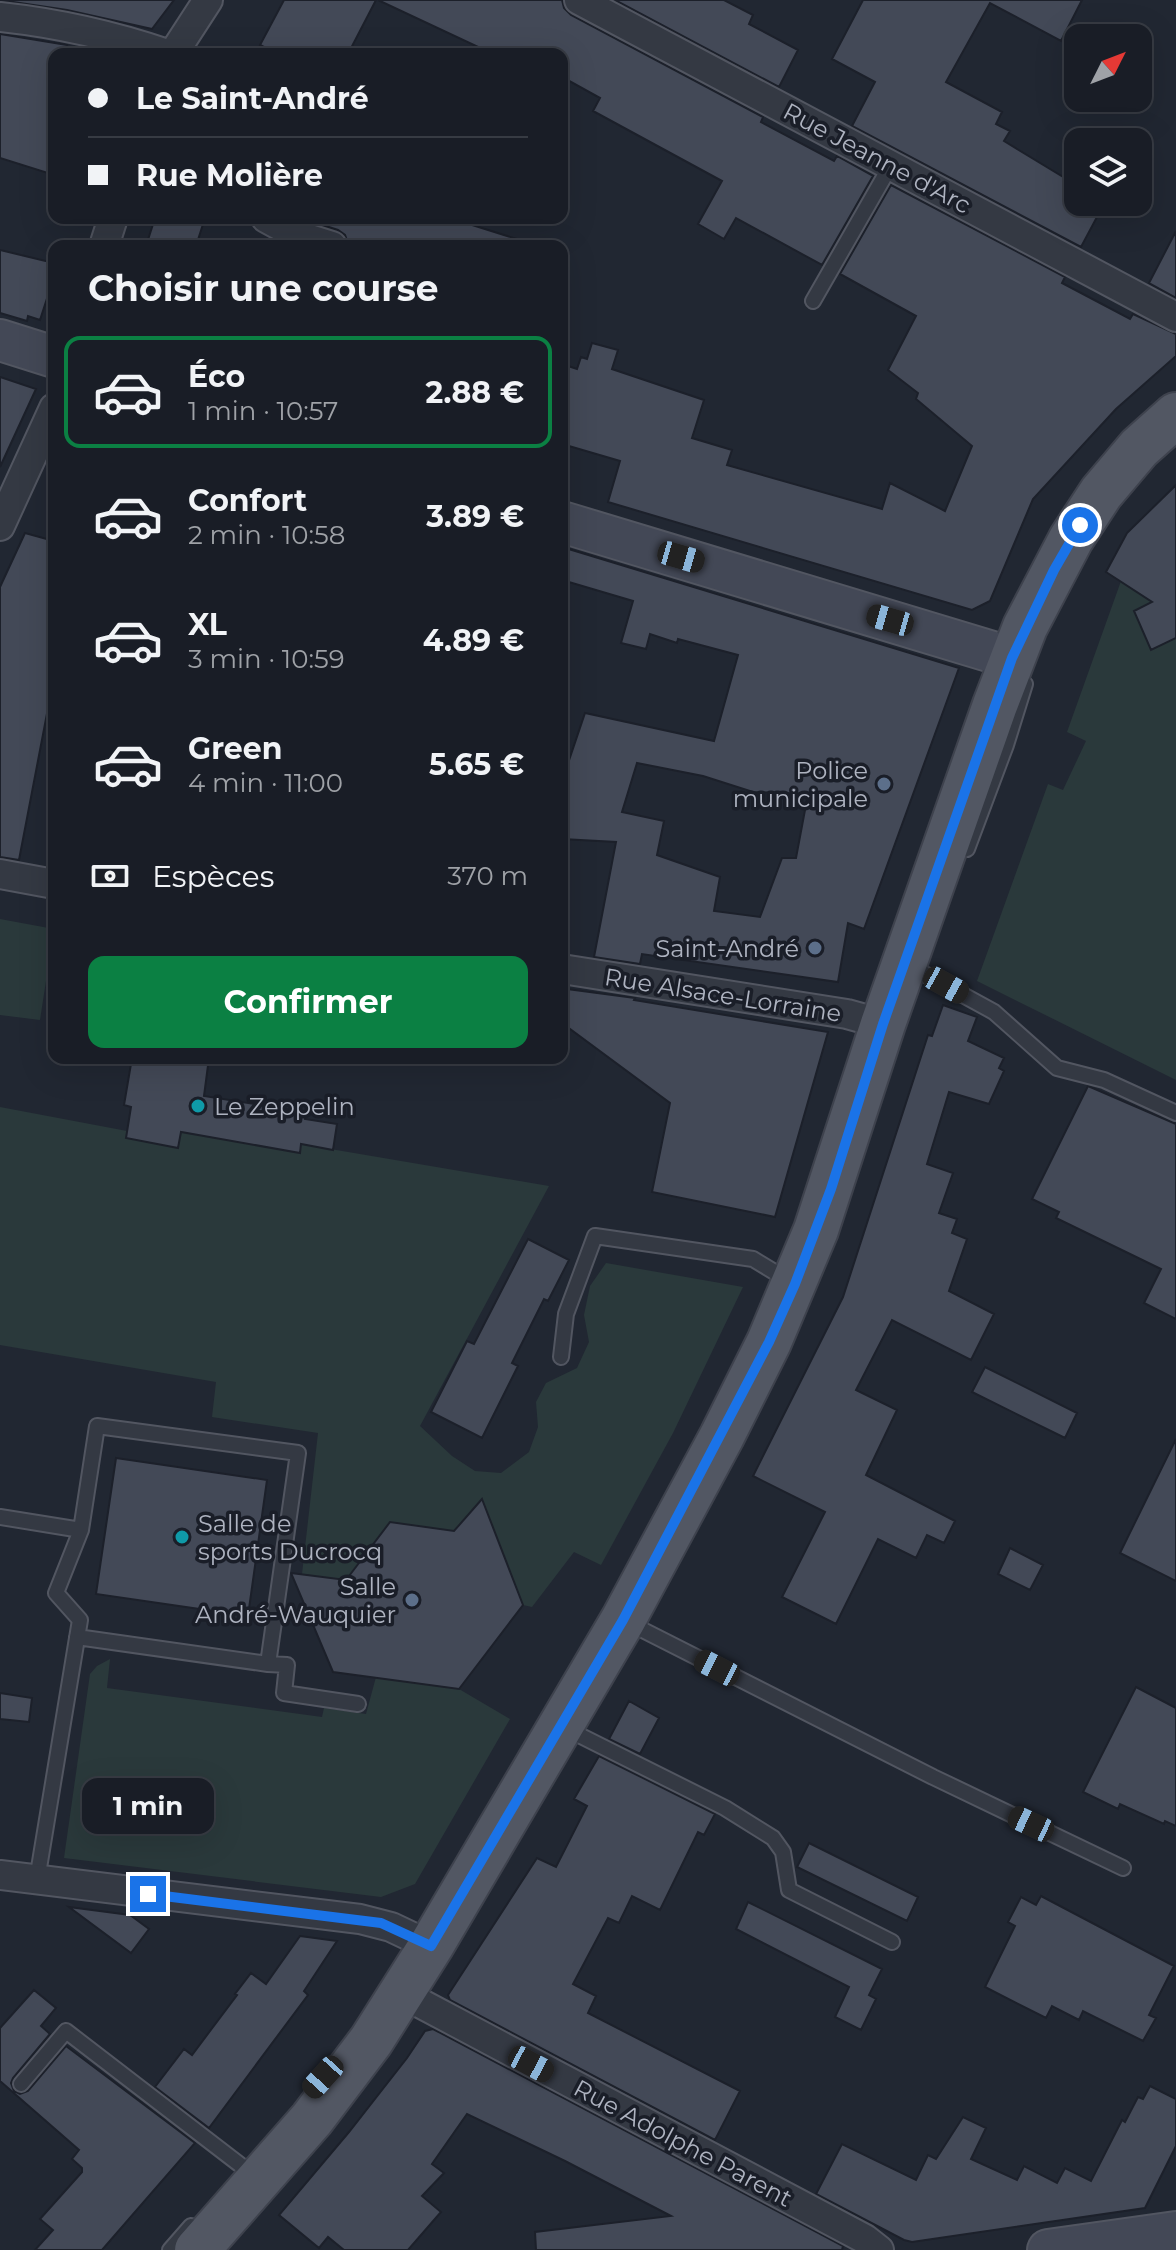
<!DOCTYPE html>
<html lang="fr">
<head>
<meta charset="utf-8">
<style>
	:root { --surface:#191d26; --page:#22262e; --text:#f1f3f6; --muted:#9fa2a7; --line:#373b43; --accent:#0b8043 }
	body { margin:0; font-family:Montserrat,sans-serif; background:var(--page); color:var(--text); height:100vh; display:flex; flex-direction:column; font-size:30px; white-space:nowrap }
	* { box-sizing:border-box; margin:0 }
	p { font-size:26px; color:var(--muted) }
	.icon { flex:none; width:44px; height:44px; fill:none; stroke:currentColor; stroke-width:2; stroke-linecap:round; stroke-linejoin:round }
	.map { position:relative; flex:1; overflow:hidden }
	.panel { position:absolute; left:48px; top:240px; width:520px; height:824px; display:flex; flex-direction:column; background:var(--surface); border-radius:16px; box-shadow:0 8px 32px #0002,0 0 0 2px var(--line) }
	.panel>* { flex:none }
	.hud { position:absolute; left:48px; top:48px; width:520px; height:176px; border-radius:16px; box-shadow:0 8px 32px #0002,0 0 0 2px var(--line); display:grid; align-content:center; height:176px; padding:0 40px; background:var(--surface) }
	.needle { width:52px; rotate:48deg }
	.fabs { position:absolute; left:1064px; top:24px; display:grid; gap:16px }
	.fabs a { display:grid; place-items:center; width:88px; height:88px; border-radius:16px; background:var(--surface); box-shadow:0 8px 32px #0002,0 0 0 2px var(--line); font-size:40px }
	.end { position:absolute; width:36px; height:36px; margin:-18px; border:10px solid #1a73e8; background:#fff; box-shadow:0 0 0 4px #fff }
	.from { border-radius:50% }
	.bubble { position:absolute; height:56px; border-radius:16px; background:var(--surface); box-shadow:0 8px 32px #0002,0 0 0 2px var(--line); font-size:26px; font-weight:700; line-height:56px; text-align:center }
	.car { position:absolute; width:24px; height:48px; margin:-24px -12px; border-radius:10px; box-shadow:0 0 6px 2px #0007; background:linear-gradient(#222 24%,#8ab4d8 0 40%,#222 0 76%,#8ab4d8 0 86%,#222 0) }
	.hud b { display:flex; align-items:center; gap:28px; height:76px; font-size:30px }
	.hud b+b { border-top:2px solid var(--line) }
	.hud i { width:20px; height:20px; background:var(--text) }
	ul { padding:0; list-style:none }
	li { display:flex; align-items:center; gap:24px; height:112px; margin:0 16px 12px; padding:0 24px; border:4px solid transparent; border-radius:16px }
	li div { flex:1 }
	li b { display:block; font-size:30px }
	li em { font-style:normal; font-weight:700 }
	li.selected { border-color:var(--accent) }
	li>.icon { width:72px; height:72px; stroke-width:1.5 }
	h2 { padding:0 40px; font-size:36px; line-height:96px }
	.pay { display:flex; align-items:center; gap:20px; height:88px; padding:0 40px; font-size:30px }
	.pay p { margin-inline-start:auto }
	.button { display:flex; gap:16px; margin-top:auto; padding:16px 40px }
	.button a { flex:1; height:92px; border-radius:16px; background:var(--accent); color:#fff; font-size:32px; font-weight:700; line-height:92px; text-align:center }
	.map>svg:first-child { display:block }
</style>
</head>
<body>
<div class="map">
<svg width="1176" height="2250" viewBox="0 0 1176 2250">
	<rect width="100%" height="100%" fill="#212732"/>
	<!-- green -->
	<path fill="#2a393b" d="M1121 581 1176 593V1080L977 981 1048 784 1063 790 1086 741 1067 732Z
		M0 919 54 929 40 1020 0 1015Z
		M0 1107 127 1131 126 1138 178 1148 181 1132 300 1152 301 1144 549 1186 420 1426 452 1456 475 1471 501 1473 529 1452 538 1427 536 1402 546 1383 577 1368 589 1342 584 1315 590 1286 606 1263 743 1287 673 1433 601 1565 574 1552 532 1607 523 1605 485 1507H475L454 1531 390 1522 346 1580 302 1574 318 1433 212 1417 216 1382 0 1345Z
		M110 1659 107 1688 322 1717 324 1708 366 1714 376 1677 459 1689 510 1719 415 1884 381 1897 64 1858 90 1674 97 1666Z"/>
	<!-- building -->
	<path fill="#434957" stroke="#1c202a" stroke-width="2" fill-rule="evenodd" d="M0 0H174L152 29 67 10Z
		M284 0H376L348 54H278L260 45Z
		M378 0H562L564 8 571 15 763 117 761 122 834 161 837 156 873 176 822 265 736 218 724 239 698 224 722 181 593 111 600 98 562 77V54H493Z
		M615 0H724L753 15 749 24 798 50 779 87Z
		M863 0H1082L1061 41 990 3 946 82 1002 112 996 124 1010 131 1004 141 1078 186V202H1105L1081 247 852 126 875 82 832 59Z
		M0 34 67 45 64 54H54V175L0 158Z
		M891 185 1065 277 1062 283 1100 303 1130 319 1133 314 1176 334V356L1116 409 1033 499 990 601 972 610 608 502 620 461 562 444V364L577 369 581 357 587 359 592 343 618 350 612 369 704 400 692 438 732 450 727 465 882 509 890 483 945 511 972 446 916 399 918 393 888 370 916 316 840 274Z
		M155 218H205L196 246H146Z
		M301 218H450L520 240 519 246H349L345 235 338 230Z
		M1176 231V298L1149 283Z
		M0 250 54 263V277L40 320 28 316 27 321 0 313Z
		M0 377 36 389 0 467Z
		M1176 485V638L1151 650 1134 611 1152 602 1106 572 1127 533Z
		M25 533 54 541V677L19 860 0 857V587Z
		M562 547 959 668 864 929 848 923 838 982 642 954 640 964 594 957 616 842 562 839V781L585 713 714 741 738 655 678 639 677 643 650 634 646 649 621 643 633 601 562 580ZM637 763 703 776 753 792 808 794 796 858H782L760 917 714 911 720 877 657 855 664 821 622 812Z
		M567 989 635 998 634 1000 828 1032 775 1217 652 1192 670 1103 562 1023Z
		M943 1005 977 1017 968 1041 1004 1058 999 1068 1004 1071 989 1104 949 1092 927 1164 953 1173 939 1213 957 1219 952 1233 967 1239 949 1291 994 1314 971 1360 892 1320 856 1390 897 1410 866 1475 955 1521 944 1543 927 1535 916 1558 878 1539 836 1624 782 1597 825 1512 753 1476 843 1297 928 1035 932 1036Z
		M132 1058H209L204 1096 306 1112 305 1119 337 1124 333 1150 301 1144 300 1153 181 1132 178 1148 126 1138 131 1107 124 1105Z
		M1088 1086 1176 1124V1319L1144 1303 1161 1269 1056 1218 1059 1212 1032 1199Z
		M528 1239 569 1260 548 1301 544 1299 512 1363 518 1366 482 1438 431 1412 467 1341 474 1344Z
		M985 1367 1077 1413 1065 1438 972 1392Z
		M1176 1439V1581L1120 1553Z
		M116 1458 267 1480 248 1616 96 1594Z
		M482 1499 523 1605 459 1689 333 1672 291 1573 346 1580 390 1522 454 1531Z
		M1010 1548 1043 1565 1030 1590 998 1574Z
		M1136 1687 1176 1708V1826L1165 1821 1164 1824 1120 1804 1118 1809 1083 1792Z
		M0 1693 32 1698 29 1722 0 1719Z
		M629 1701 659 1718 640 1754 609 1739Z
		M599 1756 715 1814 704 1835 698 1832 660 1910 632 1896 619 1923 608 1918 573 1984 596 1996 588 2013 740 2091 715 2140 450 2000 448 1995 537 1858 556 1867 587 1806 574 1799Z
		M809 1843 918 1897 907 1921 797 1867Z
		M1041 1896 1174 1966 1149 2015 1156 2018 1143 2041 1083 2011 1079 2020 1052 2006 1046 2018 985 1987 1015 1926 1008 1922 1021 1897 1036 1905Z
		M748 1902 882 1969 869 1995 876 1999 861 2030 835 2017 849 1987 736 1929Z
		M69 1907 130 1915 149 1929 131 1953Z
		M300 1936 337 1941 304 1991 308 1995 209 2128 155 2087 184 2049 192 2055 237 1995 235 1994 251 1973 266 1984Z
		M34 1990 56 2008 41 2026 50 2034 13 2078 11 2083 14 2091 20 2094 28 2091 66 2046 195 2143 102 2250H35L53 2230 40 2219 82 2172V2168L72 2159 79 2150 0 2081V2028Z
		M433 2029 843 2246 842 2250H536L535 2232 671 2216 565 2161 467 2114 432 2164 444 2173 422 2196 441 2212 408 2250H344L328 2237 319 2248 279 2215 349 2132 407 2058 425 2031Z
		M1150 2086 1176 2099V2146L1145 2208 912 2242 904 2240 816 2194 842 2144 916 2180 928 2155 936 2159 963 2117 986 2128 971 2159 1017 2180 1024 2166 1057 2183 1065 2168 1091 2181 1122 2120 1125 2122 1138 2097 1143 2099Z"/>
	<g fill="none" stroke-linecap="round" stroke-linejoin="round">
		<!-- lane casing -->
		<g stroke="#525661" stroke-width="18">
			<path id="lane" d="M813 301 891 165
				M967 849 1006 745 1025 684
				M908 965 994 1012 1057 1068 1104 1080 1176 1113
				M561 1357 566 1314 595 1236 753 1259 791 1282
				M0 1517 81 1530 56 1593 80 1620 37 1880
				M627 1622 933 1777 1123 1868
				M77 1637 268 1664 298 1453 97 1426 81 1530
				M268 1664 287 1665 284 1693 358 1704
				M565 1728 725 1808 773 1838 783 1852 789 1890 892 1942
				M21 2084 66 2031 256 2177
				M170 2250 191 2226"/>
		</g>
		<!-- street casing -->
		<g stroke="#525661" stroke-width="32">
			<path id="street" d="M579 0 1176 317
				M0 17C56 23 114 36 167 54
				M173 54 208 0
				M266 218 297 235 332 246
				M104 246 113 218
				M0 526 54 408
				M0 874 54 884
				M562 969 847 1014 883 1024
				M0 1875 360 1919 391 1927 431 1946
				M401 1993 865 2239 879 2250"/>
		</g>
		<!-- secondary casing -->
		<g stroke="#525661" stroke-width="44">
			<path id="secondary" d="M0 340 54 357
				M562 522 1012 658
				M1048 2250 1176 2232"/>
		</g>
		<!-- primary casing -->
		<g stroke="#3e424d" stroke-width="48">
			<path id="primary" d="M197 2250 312 2119 371 2041 431 1946 623 1620 722 1436 769 1342 816 1230 883 1024 995 705 1025 627 1071 539 1101 493 1139 448 1176 415"/>
		</g>
		<!-- lane -->
		<use href="#lane" stroke="#343943" stroke-width="14"/>
		<!-- street -->
		<use href="#street" stroke="#343943" stroke-width="28"/>
		<!-- secondary -->
		<use href="#secondary" stroke="#434856" stroke-width="40"/>
		<!-- primary -->
		<use href="#primary" stroke="#525763" stroke-width="44"/>
	</g>
	<g fill="none" stroke-linecap="round" stroke-linejoin="round">
		<!-- route -->
		<path stroke="#1a73e8" stroke-width="10" d="M148 1894 381 1923 431 1946 623 1620 769 1342 795 1284 831 1189 883 1024 1012 658 1054 570 1080 525"/>
	</g>
	<!-- markers -->
	<g fill="#5c6f8a" stroke="#1a1e28" stroke-width="3">
		<circle cx="884" cy="784" r="8"/>
		<circle cx="815" cy="948" r="8"/>
		<circle cx="412" cy="1600" r="8"/>
	</g>
	<g fill="#0f9aa8" stroke="#1a1e28" stroke-width="3">
		<circle cx="198" cy="1106" r="8"/>
		<circle cx="182" cy="1537" r="8"/>
	</g>
	<g text-anchor="middle" dominant-baseline="central" stroke-width="7" stroke-linejoin="round" paint-order="stroke">
		<!-- street labels -->
		<g font-size="24" fill="#aeb3c0" stroke="#1a1e28">
			<text transform="translate(877 158) rotate(28)">Rue Jeanne d'Arc</text>
			<text transform="translate(723 995) rotate(9)">Rue Alsace-Lorraine</text>
			<text transform="translate(683 2143) rotate(28)">Rue Adolphe Parent</text>
		</g>
		<!-- poi labels -->
		<g font-size="24" fill="#aeb3c0" stroke="#1a1e28" text-anchor="end">
			<text x="868" y="770">Police<tspan x="868" dy="28">municipale</tspan></text>
			<text x="799" y="948">Saint-André</text>
			<text x="214" y="1106" text-anchor="start">Le Zeppelin</text>
			<text x="198" y="1523" text-anchor="start">Salle de<tspan x="198" dy="28">sports Ducrocq</tspan></text>
			<text x="396" y="1586">Salle<tspan x="396" dy="28">André-Wauquier</tspan></text>
		</g>
	</g>
</svg>
<div class="fabs">
<a><svg class="needle" viewBox="-14 -14 28 28"><path d="M0-13l5 13h-10z" fill="#e53935"/><path d="M0 13l5-13h-10z" fill="#9fa2a7"/></svg></a>
<a><svg class="icon" aria-label="layers" viewBox="0 0 24 24"><path d="M12 4l9 5-9 5-9-5zM3 14l9 5 9-5"/></svg></a>
</div>
<i class="end from" style="left:1080px;top:525px"></i>
<i class="end" style="left:148px;top:1894px"></i>
<div class="bubble" style="left:82px;top:1778px;width:132px">1 min</div>
<i class="car" style="left:681px;top:557px;rotate:106deg"></i>
<i class="car" style="left:890px;top:620px;rotate:286deg"></i>
<i class="car" style="left:946px;top:985px;rotate:119deg"></i>
<i class="car" style="left:717px;top:1668px;rotate:297deg"></i>
<i class="car" style="left:1031px;top:1824px;rotate:295deg"></i>
<i class="car" style="left:531px;top:2064px;rotate:118deg"></i>
<i class="car" style="left:323px;top:2077px;rotate:222deg"></i>
<div class="hud">
<b><i class="from"></i>Le Saint-André</b>
<b><i></i>Rue Molière</b>
</div>
<section class="panel">
<h2>Choisir une course</h2>
<ul>
<li class="selected"><svg class="icon" aria-label="car" viewBox="0 0 24 24"><path d="M5 17H2v-5l4-1 3-4h7l3 4 3 1v5h-3M9 17h6M6 11h13"/><circle cx="7" cy="17" r="2"/><circle cx="17" cy="17" r="2"/></svg><div><b>Éco</b><p>1 min · 10:57</p></div><em>2.88 €</em></li>
<li><svg class="icon" aria-label="car" viewBox="0 0 24 24"><path d="M5 17H2v-5l4-1 3-4h7l3 4 3 1v5h-3M9 17h6M6 11h13"/><circle cx="7" cy="17" r="2"/><circle cx="17" cy="17" r="2"/></svg><div><b>Confort</b><p>2 min · 10:58</p></div><em>3.89 €</em></li>
<li><svg class="icon" aria-label="car" viewBox="0 0 24 24"><path d="M5 17H2v-5l4-1 3-4h7l3 4 3 1v5h-3M9 17h6M6 11h13"/><circle cx="7" cy="17" r="2"/><circle cx="17" cy="17" r="2"/></svg><div><b>XL</b><p>3 min · 10:59</p></div><em>4.89 €</em></li>
<li><svg class="icon" aria-label="car" viewBox="0 0 24 24"><path d="M5 17H2v-5l4-1 3-4h7l3 4 3 1v5h-3M9 17h6M6 11h13"/><circle cx="7" cy="17" r="2"/><circle cx="17" cy="17" r="2"/></svg><div><b>Green</b><p>4 min · 11:00</p></div><em>5.65 €</em></li>
</ul>
<div class="pay"><svg class="icon" aria-label="cash" viewBox="0 0 24 24"><path d="M3 7h18v10H3z"/><circle cx="12" cy="12" r="2"/></svg>Espèces<p>370 m</p></div>
<div class="button"><a>Confirmer</a></div>
</section>
</div>
</body>
</html>
